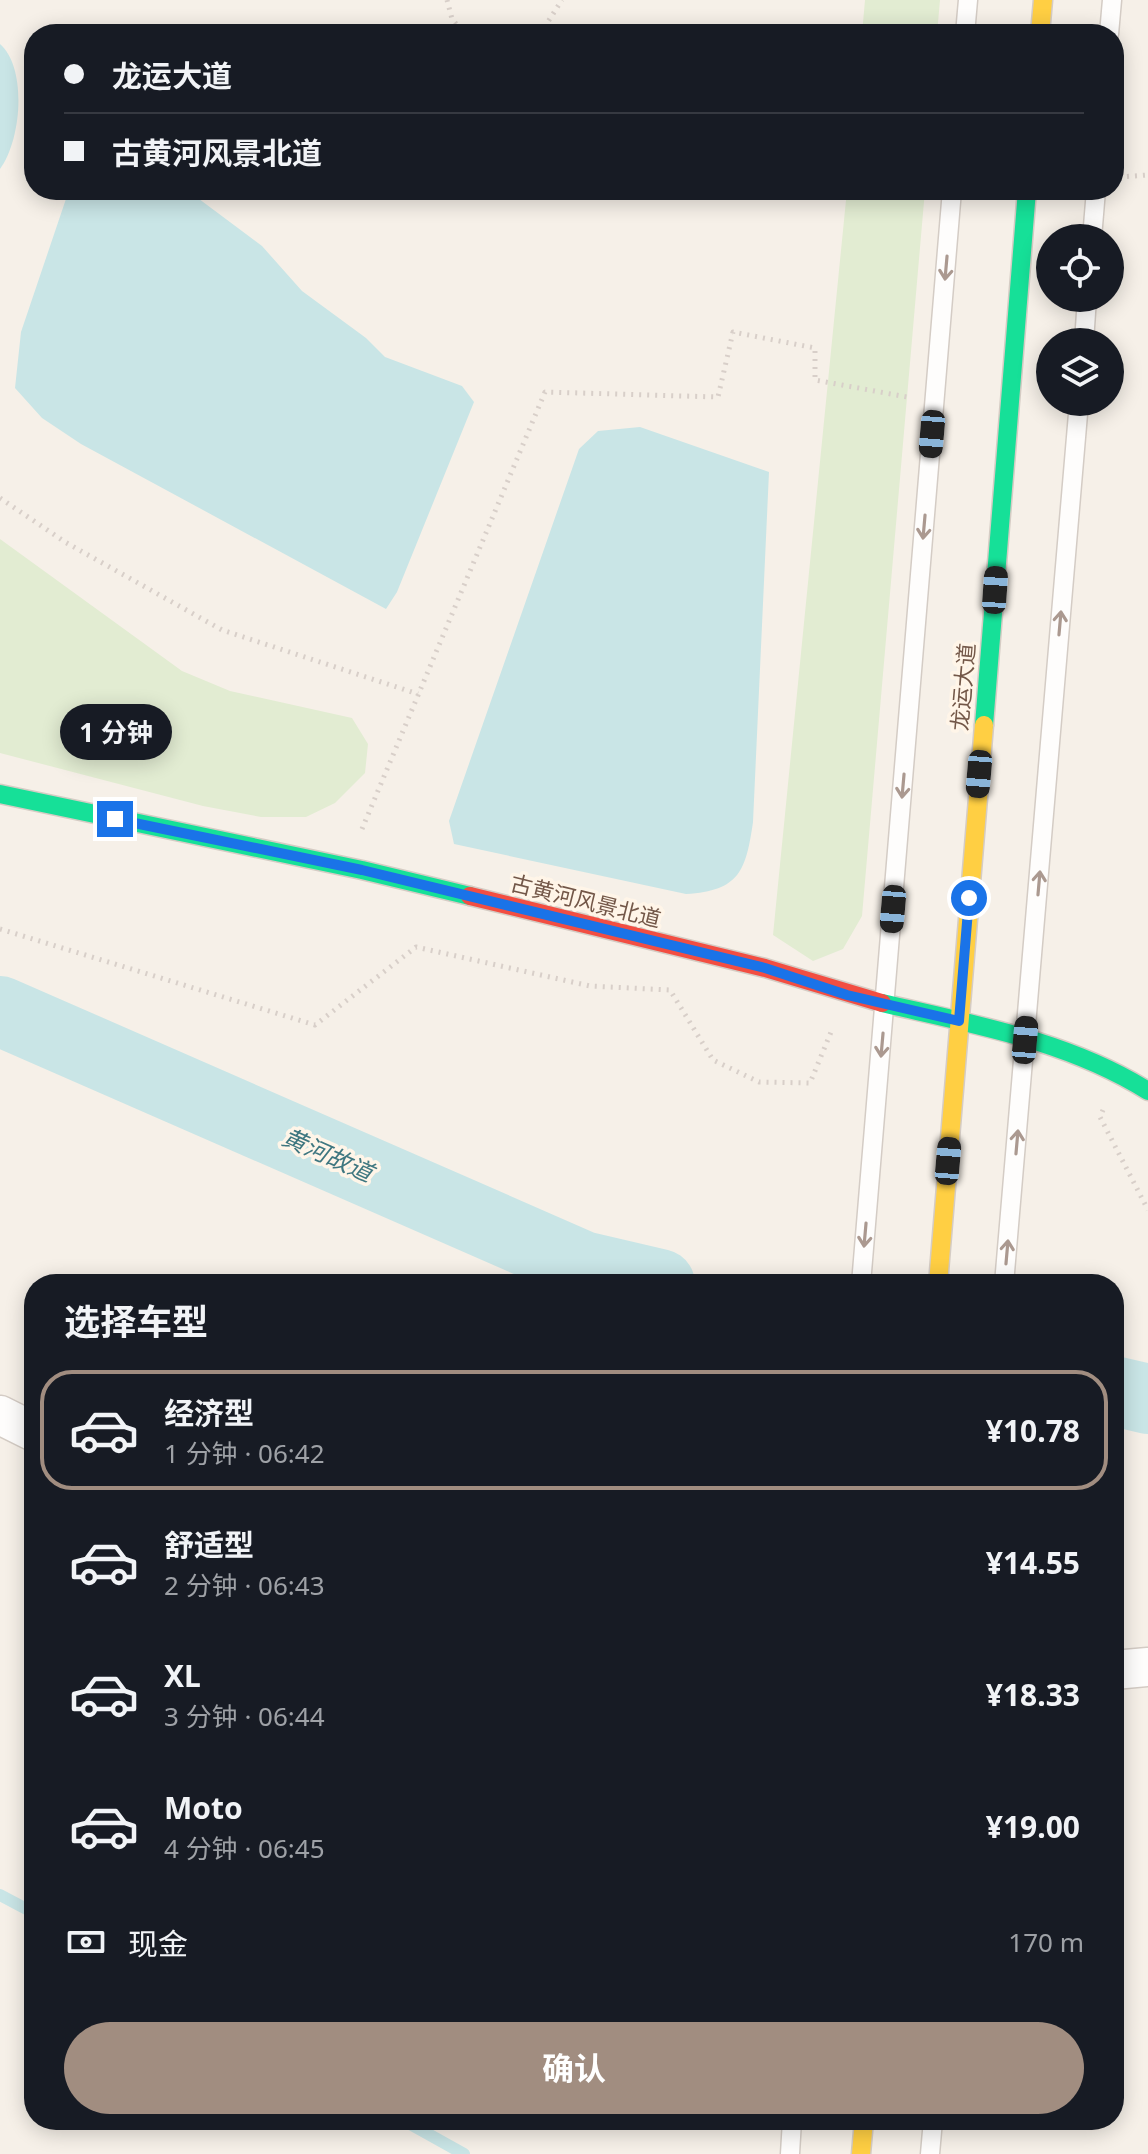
<!DOCTYPE html>
<html lang="zh">
<head>
<meta charset="utf-8">
<style>
	:root { --surface:#171b24; --page:#20242c; --text:#f1f3f6; --muted:#9ea1a6; --line:#363941; --accent:#a18d80 }
	body { margin:0; font-family:"Noto Sans","Noto Sans SC",sans-serif; background:var(--page); color:var(--text); height:100vh; display:flex; flex-direction:column; font-size:30px; white-space:nowrap }
	* { box-sizing:border-box; margin:0 }
	p { font-size:26px; color:var(--muted) }
	.icon { flex:none; width:44px; height:44px; fill:none; stroke:currentColor; stroke-width:2; stroke-linecap:round; stroke-linejoin:round }
	.map { position:relative; flex:1; overflow:hidden }
	.panel { position:absolute; left:24px; top:1274px; width:1100px; height:856px; display:flex; flex-direction:column; background:var(--surface); border-radius:32px; box-shadow:0 4px 20px #0003 }
	.panel>* { flex:none }
	.top-card { position:absolute; left:24px; top:24px; width:1100px; height:176px; border-radius:32px; box-shadow:0 4px 20px #0003; display:grid; align-content:center; height:176px; padding:0 40px; background:var(--surface) }
	.controls { position:absolute; left:1036px; top:224px; display:grid; gap:16px }
	.controls a { display:grid; place-items:center; width:88px; height:88px; border-radius:50%; background:var(--surface); box-shadow:0 4px 20px #0003; font-size:40px }
	.end { position:absolute; width:36px; height:36px; margin:-18px; border:10px solid #1a73e8; background:#fff; box-shadow:0 0 0 4px #fff }
	.from { border-radius:50% }
	.bubble { position:absolute; height:56px; border-radius:28px; background:var(--surface); box-shadow:0 4px 20px #0003; font-size:26px; font-weight:700; line-height:56px; text-align:center }
	.car { position:absolute; width:24px; height:48px; margin:-24px -12px; border-radius:10px; box-shadow:0 0 6px 2px #0007; background:linear-gradient(#222 24%,#8ab4d8 0 40%,#222 0 76%,#8ab4d8 0 86%,#222 0) }
	.top-card b { display:flex; align-items:center; gap:28px; height:76px; font-size:30px }
	.top-card b+b { border-top:2px solid var(--line) }
	.top-card i { width:20px; height:20px; background:var(--text) }
	ul { padding:0; list-style:none }
	li { display:flex; align-items:center; gap:24px; height:120px; margin:0 16px 12px; padding:0 24px; border:4px solid transparent; border-radius:32px }
	li div { flex:1 }
	li b { display:block; font-size:30px }
	li em { font-style:normal; font-weight:700 }
	li.selected { border-color:var(--accent) }
	li>.icon { width:72px; height:72px; stroke-width:1.5 }
	h2 { padding:0 40px; font-size:36px; line-height:96px }
	.pay { display:flex; align-items:center; gap:20px; height:88px; padding:0 40px; font-size:30px }
	.pay p { margin-inline-start:auto }
	.primary-button { display:flex; gap:16px; margin-top:auto; padding:16px 40px }
	.primary-button a { flex:1; height:92px; border-radius:48px; background:var(--accent); color:#fff; font-size:32px; font-weight:700; line-height:92px; text-align:center }
	.map>svg:first-child { display:block }
</style>
</head>
<body>
<div class="map">
<svg width="1148" height="2154" viewBox="0 0 1148 2154">
	<rect width="100%" height="100%" fill="#f6f0e8"/>
	<!-- green -->
	<path fill="#e2ecd2" d="M865 0H940L937 34H862Z
		M847 190H925L862 916 843 949 813 961 773 935Z
		M0 539 182 671 230 691 352 718 368 744 365 773 335 803 306 817H261L203 806 0 753Z"/>
	<!-- water -->
	<path fill="#c9e5e6" d="M0 44C28 69 21 141 0 169Z
		M69 190H187L262 246 302 291 366 338 385 357 462 386 474 402 397 592 386 609 81 444 42 418 15 388 21 332Z
		M640 427 769 472 753 822C746 870 740 891 686 894L454 844 449 821 579 449 598 431Z"/>
	<g fill="none" stroke-linecap="round" stroke-linejoin="round">
		<!-- stream -->
		<path stroke="#c9e5e6" stroke-width="12" d="M0 1895 34 1913
			M403 2120 464 2154"/>
		<!-- river -->
		<path stroke="#c9e5e6" stroke-width="70" d="M0 1011 583 1266 660 1284
			M1114 1391 1148 1399"/>
		<!-- lane casing -->
		<g stroke="#d4ccc5" stroke-width="21">
			<path id="lane" d="M965 34 968 0
				M1109 34 1112 0
				M1092 238 1096 190
				M1084 342 1087 298
				M861 1284 952 190
				M1004 1284 1079 402
				M790 2154 792 2120
				M930 2154 933 2120"/>
		</g>
		<!-- street casing -->
		<g stroke="#d4ccc5" stroke-width="41">
			<path id="street" d="M0 1415 34 1432
				M1114 1670 1148 1667"/>
		</g>
		<!-- fast casing -->
		<g stroke="#d5ccc4" stroke-width="21">
			<path id="fast" d="M984 725 1027 190
				M0 794 362 870 470 896
				M882 1003C972 1024 1069 1041 1148 1091"/>
		</g>
		<!-- slow casing -->
		<g stroke="#d5ccc4" stroke-width="21">
			<path id="slow" d="M1040 34 1043 0
				M938 1284 984 725
				M861 2154 864 2120"/>
		</g>
		<!-- jam casing -->
		<g stroke="#d5ccc4" stroke-width="21">
			<path id="jam" d="M470 896 765 968 882 1003"/>
		</g>
		<!-- path -->
		<path stroke="#d8cfc9" stroke-width="5" stroke-dasharray="2 6" stroke-linecap="butt" d="M447 0 452 19 465 34
			M540 34 562 0
			M1119 177 1148 175
			M0 498 65 542 222 630 418 694
			M362 829 545 392 718 397 733 332 815 348V380L907 397
			M0 929 315 1025 416 947 590 986 670 990 713 1060 759 1082 810 1083 831 1032
			M1103 1110 1100 1117 1148 1210"/>
		<!-- lane -->
		<use href="#lane" stroke="#fefdfc" stroke-width="18"/>
		<!-- street -->
		<use href="#street" stroke="#fefdfc" stroke-width="38"/>
		<!-- fast -->
		<use href="#fast" stroke="#16e098" stroke-width="18"/>
		<!-- slow -->
		<use href="#slow" stroke="#ffcf43" stroke-width="18"/>
		<!-- jam -->
		<use href="#jam" stroke="#f24e42" stroke-width="18"/>
	</g>
	<!-- one-way arrows -->
	<defs><path id="oneway-shaft" d="M-6 0H5M1.5-3L5.5 0L1.5 3" fill="none" stroke-width="1.6" stroke-linecap="round" stroke-linejoin="round" transform="scale(2)"/></defs>
	<g stroke="#ab9990">
		<use href="#oneway-shaft" transform="translate(946 268) rotate(95)"/>
		<use href="#oneway-shaft" transform="translate(924 527) rotate(95)"/>
		<use href="#oneway-shaft" transform="translate(1060 623) rotate(-85)"/>
		<use href="#oneway-shaft" transform="translate(903 786) rotate(95)"/>
		<use href="#oneway-shaft" transform="translate(1039 883) rotate(-85)"/>
		<use href="#oneway-shaft" transform="translate(882 1045) rotate(95)"/>
		<use href="#oneway-shaft" transform="translate(1017 1142) rotate(-85)"/>
		<use href="#oneway-shaft" transform="translate(865 1235) rotate(95)"/>
		<use href="#oneway-shaft" transform="translate(1007 1252) rotate(-85)"/>
	</g>
	<g fill="none" stroke-linecap="round" stroke-linejoin="round">
		<!-- route -->
		<path stroke="#1a73e8" stroke-width="10" d="M115 819 362 870 765 968 847 995 959 1021 969 898"/>
	</g>
	<g text-anchor="middle" dominant-baseline="central" stroke-width="7" stroke-linejoin="round" paint-order="stroke">
		<!-- street labels -->
		<g font-size="22" fill="#735748" stroke="#fff5e8">
			<text transform="translate(962 687) rotate(-85)">龙运大道</text>
			<text transform="translate(586 900) rotate(14)">古黄河风景北道</text>
		</g>
		<!-- water labels -->
		<g font-size="24" font-style="italic" fill="#3f7780" stroke="#fff5e8">
			<text transform="translate(328 1154) rotate(24)">黄河故道</text>
		</g>
	</g>
</svg>
<div class="controls">
<a><svg class="icon" aria-label="locate" viewBox="0 0 24 24"><circle cx="12" cy="12" r="6"/><path d="M12 2v4M12 18v4M2 12h4M18 12h4"/></svg></a>
<a><svg class="icon" aria-label="layers" viewBox="0 0 24 24"><path d="M12 4l9 5-9 5-9-5zM3 14l9 5 9-5"/></svg></a>
</div>
<i class="end from" style="left:969px;top:898px"></i>
<i class="end" style="left:115px;top:819px"></i>
<div class="bubble" style="left:60px;top:704px;width:112px">1 分钟</div>
<i class="car" style="left:932px;top:434px;rotate:185deg"></i>
<i class="car" style="left:995px;top:590px;rotate:4deg"></i>
<i class="car" style="left:979px;top:774px;rotate:185deg"></i>
<i class="car" style="left:893px;top:909px;rotate:185deg"></i>
<i class="car" style="left:1025px;top:1040px;rotate:5deg"></i>
<i class="car" style="left:948px;top:1161px;rotate:5deg"></i>
<div class="top-card">
<b><i class="from"></i>龙运大道</b>
<b><i></i>古黄河风景北道</b>
</div>
<section class="panel">
<h2>选择车型</h2>
<ul>
<li class="selected"><svg class="icon" aria-label="car" viewBox="0 0 24 24"><path d="M5 17H2v-5l4-1 3-4h7l3 4 3 1v5h-3M9 17h6M6 11h13"/><circle cx="7" cy="17" r="2"/><circle cx="17" cy="17" r="2"/></svg><div><b>经济型</b><p>1 分钟 · 06:42</p></div><em>¥10.78</em></li>
<li><svg class="icon" aria-label="car" viewBox="0 0 24 24"><path d="M5 17H2v-5l4-1 3-4h7l3 4 3 1v5h-3M9 17h6M6 11h13"/><circle cx="7" cy="17" r="2"/><circle cx="17" cy="17" r="2"/></svg><div><b>舒适型</b><p>2 分钟 · 06:43</p></div><em>¥14.55</em></li>
<li><svg class="icon" aria-label="car" viewBox="0 0 24 24"><path d="M5 17H2v-5l4-1 3-4h7l3 4 3 1v5h-3M9 17h6M6 11h13"/><circle cx="7" cy="17" r="2"/><circle cx="17" cy="17" r="2"/></svg><div><b>XL</b><p>3 分钟 · 06:44</p></div><em>¥18.33</em></li>
<li><svg class="icon" aria-label="car" viewBox="0 0 24 24"><path d="M5 17H2v-5l4-1 3-4h7l3 4 3 1v5h-3M9 17h6M6 11h13"/><circle cx="7" cy="17" r="2"/><circle cx="17" cy="17" r="2"/></svg><div><b>Moto</b><p>4 分钟 · 06:45</p></div><em>¥19.00</em></li>
</ul>
<div class="pay"><svg class="icon" aria-label="cash" viewBox="0 0 24 24"><path d="M3 7h18v10H3z"/><circle cx="12" cy="12" r="2"/></svg>现金<p>170 m</p></div>
<div class="primary-button"><a>确认</a></div>
</section>
</div>
</body>
</html>
